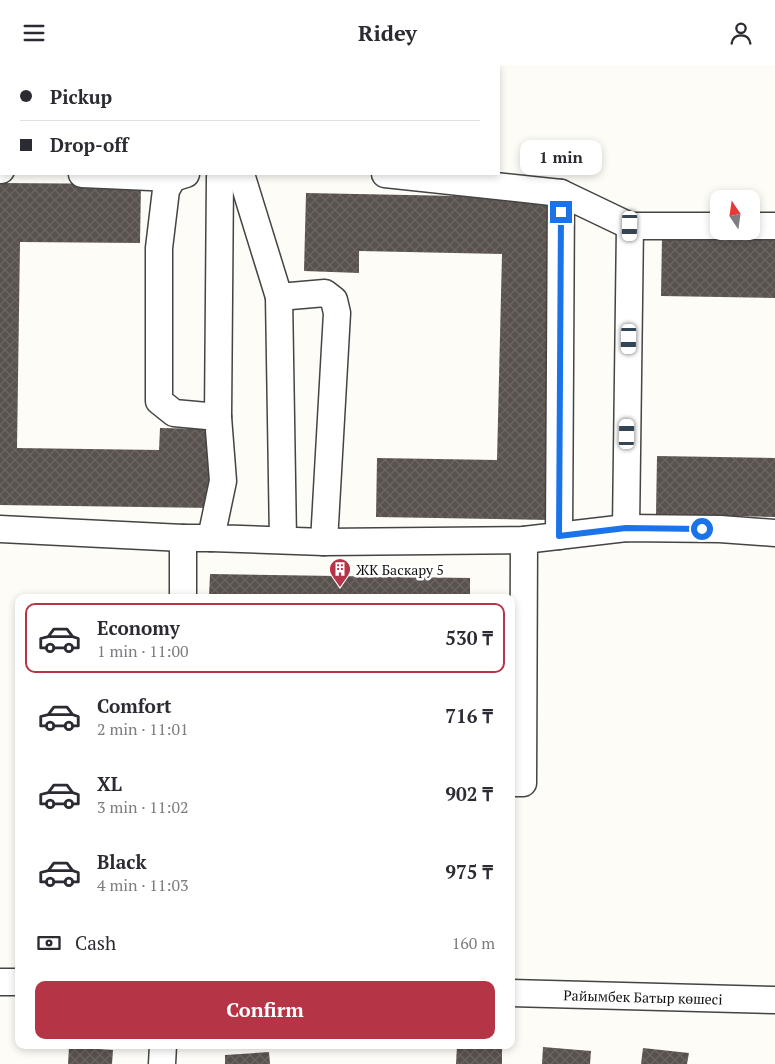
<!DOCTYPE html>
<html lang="en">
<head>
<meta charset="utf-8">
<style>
	:root { --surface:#fff; --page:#f7f7f7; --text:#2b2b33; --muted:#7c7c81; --line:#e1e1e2; --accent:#b53546 }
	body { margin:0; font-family:"PT Serif",serif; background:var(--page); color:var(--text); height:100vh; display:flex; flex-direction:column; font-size:19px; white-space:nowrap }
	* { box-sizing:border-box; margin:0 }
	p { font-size:16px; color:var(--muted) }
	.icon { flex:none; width:28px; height:28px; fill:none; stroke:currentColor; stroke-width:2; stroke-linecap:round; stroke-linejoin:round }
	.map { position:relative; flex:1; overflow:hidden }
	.sheet { position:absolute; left:15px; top:529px; width:500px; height:455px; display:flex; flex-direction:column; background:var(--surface); border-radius:10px; box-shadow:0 2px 8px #0003 }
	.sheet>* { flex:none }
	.hud { position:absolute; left:0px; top:0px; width:500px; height:110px; box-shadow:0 2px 8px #0003; display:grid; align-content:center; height:110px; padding:0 20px; background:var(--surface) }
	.needle { width:32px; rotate:347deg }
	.buttons { position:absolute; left:710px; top:125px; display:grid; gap:10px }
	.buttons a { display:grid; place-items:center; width:50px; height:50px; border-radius:10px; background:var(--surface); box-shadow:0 2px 8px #0003; font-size:25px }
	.end { position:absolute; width:22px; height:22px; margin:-11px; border:6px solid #1a73e8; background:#fff; box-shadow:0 0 0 2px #fff }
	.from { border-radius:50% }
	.bubble { position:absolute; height:35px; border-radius:10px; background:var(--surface); box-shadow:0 2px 8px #0003; font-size:16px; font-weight:600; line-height:35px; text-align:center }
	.car { position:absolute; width:15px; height:30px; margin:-15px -8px; border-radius:6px; box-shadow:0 0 4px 1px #0007; background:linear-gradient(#fff 24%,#345 0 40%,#fff 0 76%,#345 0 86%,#fff 0) }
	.hud b { display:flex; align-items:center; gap:18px; height:48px; font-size:19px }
	.hud b+b { border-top:1px solid var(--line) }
	.hud i { width:12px; height:12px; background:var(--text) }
	ul { padding:9px 0 0; list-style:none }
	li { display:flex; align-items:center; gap:15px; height:70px; margin:0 10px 8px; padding:0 10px; border:2px solid transparent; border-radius:10px }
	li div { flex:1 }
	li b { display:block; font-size:19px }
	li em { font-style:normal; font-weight:600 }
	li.current { border-color:var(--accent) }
	li>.icon { width:45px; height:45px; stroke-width:1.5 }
	.pay { display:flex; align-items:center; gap:12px; height:55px; padding:0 20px; font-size:19px }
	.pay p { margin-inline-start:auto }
	.button { display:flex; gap:10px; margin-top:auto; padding:10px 20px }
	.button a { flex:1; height:58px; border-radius:10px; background:var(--accent); color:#fff; font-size:20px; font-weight:600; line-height:58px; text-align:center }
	header { display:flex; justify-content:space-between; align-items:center; height:65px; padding:0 20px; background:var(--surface); font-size:22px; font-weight:600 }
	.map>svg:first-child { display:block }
</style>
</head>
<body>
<header><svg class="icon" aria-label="menu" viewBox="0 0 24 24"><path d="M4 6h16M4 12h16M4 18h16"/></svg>Ridey<svg class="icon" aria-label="person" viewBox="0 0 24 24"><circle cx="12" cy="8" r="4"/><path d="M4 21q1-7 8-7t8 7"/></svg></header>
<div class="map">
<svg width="775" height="999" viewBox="0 0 775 999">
	<defs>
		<pattern id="building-cross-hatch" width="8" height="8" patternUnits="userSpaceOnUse" patternTransform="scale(1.25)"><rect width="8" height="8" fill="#59514e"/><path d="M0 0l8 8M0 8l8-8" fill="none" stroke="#6c6663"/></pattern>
	</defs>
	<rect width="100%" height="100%" fill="#fefcf6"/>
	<!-- building -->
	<path fill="url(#building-cross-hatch)" d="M0 118 141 119 140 178 20 177 17 383 159 385 160 363 215 364 213 443 0 440Z
		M306 128 557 133 550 455 376 452 377 393 497 395 502 189 359 186V208L304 206Z
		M662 172 775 175V233L661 231Z
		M657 391 775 393V452L656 449Z
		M210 509 470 513V532H209Z
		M457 981 502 984V999H456Z
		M69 982 113 985 112 999H68Z
		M543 982 591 986 590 999H542Z
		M643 983 689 988 687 999H641Z
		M269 987 270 999H225V990Z"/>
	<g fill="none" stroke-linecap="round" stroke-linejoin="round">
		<!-- minor casing -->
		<g stroke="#444" stroke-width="29">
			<g id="minor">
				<path d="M243 1V0"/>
				<path d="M0 105H1"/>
				<path d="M82 109 173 113"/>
				<path d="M186 109 173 113 166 125 159 183V336L174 348 218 352 223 416 211 473 324 477 524 475 626 463 720 464 775 468"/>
				<path d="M241 109 279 232 283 475"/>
				<path d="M385 109 561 128 630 161H719"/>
				<path d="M751 161H775"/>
				<path d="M279 232 325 228 334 235 337 248 324 477"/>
				<path d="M218 352 220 112"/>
				<path d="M626 463 630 161"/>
				<path d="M0 464 183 473H211"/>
				<path d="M559 471 561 128"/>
				<path d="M183 532V473"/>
				<path d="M511 718H523L524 475"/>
				<path d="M0 917H19"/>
				<path id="s1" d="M511 928 775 935"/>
				<path d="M162 999 163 980"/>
			</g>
		</g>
		<!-- minor -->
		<use href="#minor" stroke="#fff" stroke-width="26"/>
	</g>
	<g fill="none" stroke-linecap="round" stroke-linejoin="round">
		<!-- route -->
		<path stroke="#1a73e8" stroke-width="6" d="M561 147 559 471 626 463 702 464"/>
	</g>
	<!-- icons -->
	<defs>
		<g id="building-pin" transform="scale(1.125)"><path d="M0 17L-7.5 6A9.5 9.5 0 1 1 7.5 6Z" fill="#b53546" stroke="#fff"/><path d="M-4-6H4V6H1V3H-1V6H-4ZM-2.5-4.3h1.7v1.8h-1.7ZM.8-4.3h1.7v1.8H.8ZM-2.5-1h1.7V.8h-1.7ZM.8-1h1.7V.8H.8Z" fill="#fff"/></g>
	</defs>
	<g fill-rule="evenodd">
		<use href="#building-pin" x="340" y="504"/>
	</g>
	<g text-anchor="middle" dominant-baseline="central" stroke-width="5" stroke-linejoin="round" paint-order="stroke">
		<!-- poi labels -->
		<g font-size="14" fill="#111" stroke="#fff" text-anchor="start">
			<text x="356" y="504">ЖК Баскару 5</text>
		</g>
		<!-- street labels -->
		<g font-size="14" fill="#111" stroke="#fff">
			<text stroke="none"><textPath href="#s1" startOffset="132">Райымбек Батыр көшесі</textPath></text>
		</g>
	</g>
</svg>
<div class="buttons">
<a><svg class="needle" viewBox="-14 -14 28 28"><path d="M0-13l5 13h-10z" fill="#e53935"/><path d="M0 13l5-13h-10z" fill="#7c7c81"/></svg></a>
</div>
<i class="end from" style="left:702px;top:464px"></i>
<i class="end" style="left:561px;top:147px"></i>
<div class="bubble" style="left:520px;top:75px;width:82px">1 min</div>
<i class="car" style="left:630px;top:161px;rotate:181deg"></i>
<i class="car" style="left:629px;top:274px;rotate:181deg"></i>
<i class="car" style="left:627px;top:369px;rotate:1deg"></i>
<div class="hud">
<b><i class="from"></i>Pickup</b>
<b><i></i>Drop-off</b>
</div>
<section class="sheet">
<ul>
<li class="current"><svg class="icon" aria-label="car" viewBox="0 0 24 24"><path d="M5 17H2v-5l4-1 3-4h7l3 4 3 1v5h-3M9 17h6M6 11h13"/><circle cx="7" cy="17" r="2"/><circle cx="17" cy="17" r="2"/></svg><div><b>Economy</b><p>1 min · 11:00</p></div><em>530 ₸</em></li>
<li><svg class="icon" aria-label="car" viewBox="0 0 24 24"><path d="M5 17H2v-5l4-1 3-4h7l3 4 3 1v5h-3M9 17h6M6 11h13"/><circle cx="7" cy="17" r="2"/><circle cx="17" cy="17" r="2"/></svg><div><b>Comfort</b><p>2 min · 11:01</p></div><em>716 ₸</em></li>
<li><svg class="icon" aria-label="car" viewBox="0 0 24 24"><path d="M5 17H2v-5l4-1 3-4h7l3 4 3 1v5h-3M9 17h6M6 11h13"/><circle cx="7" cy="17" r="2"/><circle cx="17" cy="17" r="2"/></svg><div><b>XL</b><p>3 min · 11:02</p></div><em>902 ₸</em></li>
<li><svg class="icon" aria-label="car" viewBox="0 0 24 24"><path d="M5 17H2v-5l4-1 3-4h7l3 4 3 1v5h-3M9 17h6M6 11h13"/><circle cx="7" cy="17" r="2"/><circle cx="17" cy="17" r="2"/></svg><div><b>Black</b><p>4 min · 11:03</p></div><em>975 ₸</em></li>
</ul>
<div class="pay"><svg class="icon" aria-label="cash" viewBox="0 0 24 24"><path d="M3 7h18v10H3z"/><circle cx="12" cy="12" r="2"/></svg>Cash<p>160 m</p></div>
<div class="button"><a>Confirm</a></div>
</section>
</div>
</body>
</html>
